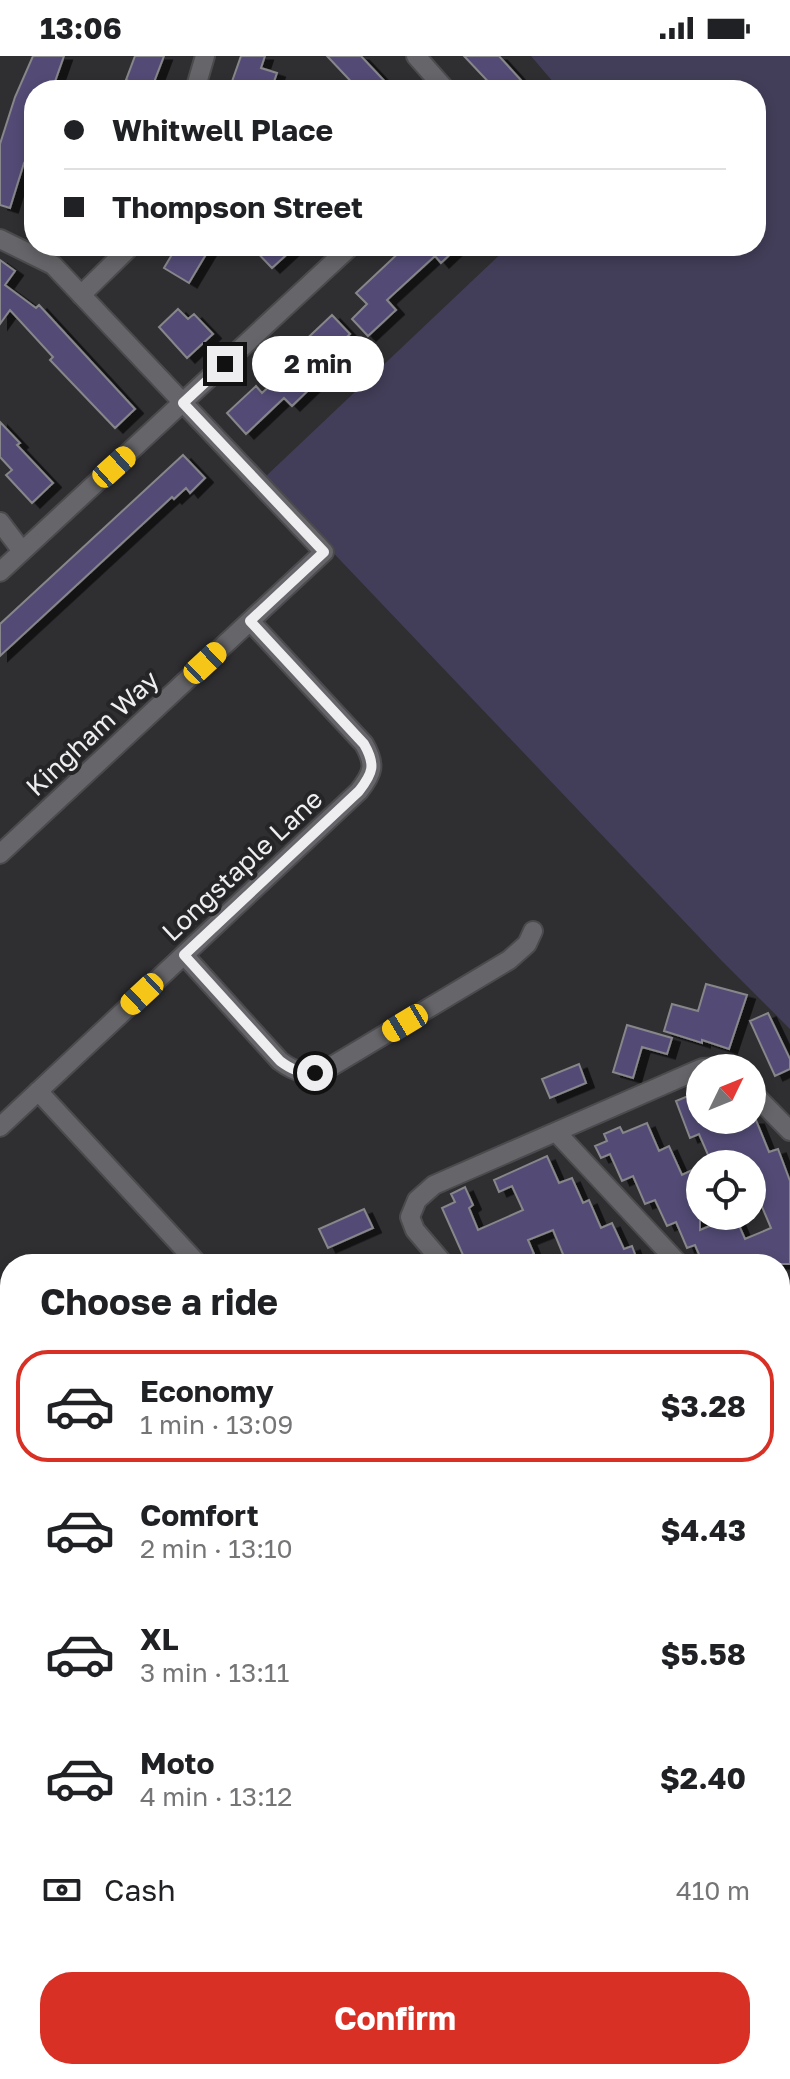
<!DOCTYPE html>
<html lang="en">
<head>
<meta charset="utf-8">
<style>
	:root { --surface:#fff; --page:#f2f2f2; --text:#202124; --muted:#757577; --line:#e0e0e0; --accent:#d93025 }
	body { margin:0; font-family:"Golos Text",sans-serif; background:var(--page); color:var(--text); height:100vh; display:flex; flex-direction:column; font-size:30px; white-space:nowrap }
	* { box-sizing:border-box; margin:0 }
	p { font-size:26px; color:var(--muted) }
	.icon { flex:none; width:44px; height:44px; fill:none; stroke:currentColor; stroke-width:2; stroke-linecap:round; stroke-linejoin:round }
	.map { position:relative; flex:1; overflow:hidden }
	.drawer { position:absolute; left:0px; top:1198px; width:790px; height:826px; display:flex; flex-direction:column; background:var(--surface); border-radius:32px 32px 0 0; box-shadow:0 4px 12px #0003 }
	.drawer>* { flex:none }
	.guide { position:absolute; left:24px; top:24px; width:742px; height:176px; border-radius:32px; box-shadow:0 4px 12px #0003; display:grid; align-content:center; height:176px; padding:0 40px; background:var(--surface) }
	.needle { width:52px; rotate:47deg }
	.buttons { position:absolute; left:686px; top:998px; display:grid; gap:16px }
	.buttons a { display:grid; place-items:center; width:80px; height:80px; border-radius:50%; background:var(--surface); box-shadow:0 4px 12px #0003; font-size:40px }
	.end { position:absolute; width:36px; height:36px; margin:-18px; border:10px solid #eeedf0; background:#111; box-shadow:0 0 0 4px #111 }
	.from { border-radius:50% }
	.bubble { position:absolute; height:56px; border-radius:28px; background:var(--surface); box-shadow:0 4px 12px #0003; font-size:26px; font-weight:700; line-height:56px; text-align:center }
	.car { position:absolute; width:24px; height:48px; margin:-24px -12px; border-radius:10px; box-shadow:0 0 6px 2px #0007; background:linear-gradient(#f5c518 24%,#345 0 40%,#f5c518 0 76%,#345 0 86%,#f5c518 0) }
	.guide b { display:flex; align-items:center; gap:28px; height:76px; font-size:30px }
	.guide b+b { border-top:2px solid var(--line) }
	.guide i { width:20px; height:20px; background:var(--text) }
	ul { padding:0; list-style:none }
	li { display:flex; align-items:center; gap:24px; height:112px; margin:0 16px 12px; padding:0 24px; border:4px solid transparent; border-radius:32px }
	li div { flex:1 }
	li b { display:block; font-size:30px }
	li em { font-style:normal; font-weight:700 }
	li.on { border-color:var(--accent) }
	li>.icon { width:72px; height:72px; stroke-width:1.5 }
	h2 { padding:0 40px; font-size:36px; line-height:96px }
	.pay { display:flex; align-items:center; gap:20px; height:88px; padding:0 40px; font-size:30px }
	.pay p { margin-inline-start:auto }
	.cta { display:flex; gap:16px; margin-top:auto; padding:16px 40px }
	.cta a { flex:1; height:92px; border-radius:32px; background:var(--accent); color:#fff; font-size:32px; font-weight:700; line-height:92px; text-align:center }
	.status { display:flex; justify-content:space-between; align-items:center; height:56px; padding:0 40px; background:var(--surface); direction:ltr }
	.status svg { height:22px; fill:currentColor }
	.map>svg:first-child { display:block }
</style>
</head>
<body>
<div class="status"><b>13:06</b><svg viewBox="0 0 49 12"><path d="M0 12V9h3v3zM5 12V6h3v6zM10 12V3h3v9zM15 12V0h3v12zM26 1h20v11H26zM47 4h2v5h-2z"/></svg></div>
<div class="map">
<svg width="790" height="2023" viewBox="0 0 790 2023">
	<defs>
		<filter id="shadow"><feDropShadow dx="8" dy="4.5" stdDeviation="0" flood-color="#0009"/></filter>
	</defs>
	<rect width="100%" height="100%" fill="#2f2f32"/>
	<!-- green -->
	<path fill="#423e59" d="M531 0H790V973L720 903 263 423 509 190H756V34H560Z"/>
	<!-- building -->
	<path fill="#534c75" stroke="#87868a" stroke-width="2" filter="url(#shadow)" d="M33 0H64L52 34H34V111L24 107 10 152 0 149V88L15 41Z
		M135 0H164L151 34 126 24Z
		M241 0H265L261 12 277 17 271 34H229Z
		M327 0H361L393 34H359Z
		M464 0H499L530 34H496Z
		M177 190H200L208 195 189 227 164 212Z
		M251 190H296L272 212Z
		M406 190H459L441 207 435 200 387 244 396 254 368 280 352 263 367 248 356 237Z
		M0 204 15 215 5 229 36 252 39 249 135 353 115 372 50 304 53 301 10 254 0 268Z
		M178 253 188 263 194 258 213 278 187 302 159 271Z
		M332 259 350 278 311 315 319 324 292 350 284 342 246 378 227 357 256 330 262 337 285 316 279 309Z
		M0 366 20 387 17 389 53 427 32 447 6 419 12 414 0 401Z
		M183 399 205 422 190 437 186 432 174 443 172 441 0 600V568Z
		M706 928 747 939 729 993 702 984V987L664 975 672 948 698 955Z
		M768 957 790 1003V1013L775 1020 750 965Z
		M627 969 672 982 667 998 642 991 633 1022 613 1016Z
		M579 1008 586 1027 550 1042 542 1023Z
		M700 1035V1064H756L769 1096 778 1093 790 1125V1208H703L695 1189 687 1192 676 1166 667 1170 655 1144 645 1148 633 1120 622 1125 610 1098 601 1102 595 1090 607 1085 604 1078 620 1071 623 1077 647 1067 659 1095 669 1090 682 1119 692 1114 700 1132V1174L734 1160H735L745 1183 771 1172 760 1146 752 1150V1108H712L699 1078 690 1082 676 1045Z
		M547 1100 559 1127 572 1122 583 1147 589 1144 601 1172 612 1167 624 1193 632 1190 636 1201 620 1208H567L553 1174 528 1184 534 1198 510 1208H467L442 1152 455 1146 451 1138 465 1131 473 1149 469 1152 478 1174 523 1154 512 1130 499 1136 494 1124Z
		M364 1153 373 1172 328 1192 319 1173Z"/>
	<g fill="none" stroke-linecap="round" stroke-linejoin="round">
		<!-- street casing -->
		<g stroke="#4b4a4d" stroke-width="22">
			<path id="street" d="M416 0 446 34
				M195 34 205 0
				M0 183 53 209 324 496 0 798
				M81 239 131 190
				M0 466 22 495
				M0 516 351 190
				M184 899 280 1005C296 1017 308 1020 327 1013L509 904 527 888 533 875
				M703 1012 721 1011 724 1012
				M38 1035 198 1208
				M752 1036 790 1075
				M0 1071 359 735C373 717 376 709 364 688L250 565
				M557 1077 679 1208
				M444 1208 415 1174 410 1161 417 1144 434 1129 700 1013
				M0 1292 10 1302
				M780 1317 790 1328
				M780 1569 790 1580
				M0 1592 10 1603
				M0 1661 10 1652
				M780 1830 790 1840
				M0 1889 10 1900
				M117 2014 125 2023
				M401 2014 409 2023
				M679 2014 687 2023"/>
		</g>
		<!-- street -->
		<use href="#street" stroke="#666569" stroke-width="18"/>
	</g>
	<g fill="none" stroke-linecap="round" stroke-linejoin="round">
		<!-- route -->
		<path stroke="#eeedf0" stroke-width="10" d="M225 308 183 347 324 496 250 565 364 688C376 709 373 717 359 735L184 899 280 1005C292 1014 300 1017 315 1017"/>
	</g>
	<g text-anchor="middle" dominant-baseline="central" stroke-width="8" stroke-linejoin="round" paint-order="stroke">
		<!-- street labels -->
		<g font-size="26" fill="#eeedf0" stroke="#252528">
			<text transform="translate(92 677) rotate(-43)">Kingham Way</text>
			<text transform="translate(242 809) rotate(-43)">Longstaple Lane</text>
		</g>
	</g>
</svg>
<div class="buttons">
<a><svg class="needle" viewBox="-14 -14 28 28"><path d="M0-13l5 13h-10z" fill="#e53935"/><path d="M0 13l5-13h-10z" fill="#757577"/></svg></a>
<a><svg class="icon" aria-label="locate" viewBox="0 0 24 24"><circle cx="12" cy="12" r="6"/><path d="M12 2v4M12 18v4M2 12h4M18 12h4"/></svg></a>
</div>
<i class="end from" style="left:315px;top:1017px"></i>
<i class="end" style="left:225px;top:308px"></i>
<div class="bubble" style="left:252px;top:280px;width:132px">2 min</div>
<i class="car" style="left:114px;top:411px;rotate:48deg"></i>
<i class="car" style="left:205px;top:607px;rotate:47deg"></i>
<i class="car" style="left:142px;top:938px;rotate:227deg"></i>
<i class="car" style="left:405px;top:967px;rotate:239deg"></i>
<div class="guide">
<b><i class="from"></i>Whitwell Place</b>
<b><i></i>Thompson Street</b>
</div>
<section class="drawer">
<h2>Choose a ride</h2>
<ul>
<li class="on"><svg class="icon" aria-label="car" viewBox="0 0 24 24"><path d="M5 17H2v-5l4-1 3-4h7l3 4 3 1v5h-3M9 17h6M6 11h13"/><circle cx="7" cy="17" r="2"/><circle cx="17" cy="17" r="2"/></svg><div><b>Economy</b><p>1 min · 13:09</p></div><em>$3.28</em></li>
<li><svg class="icon" aria-label="car" viewBox="0 0 24 24"><path d="M5 17H2v-5l4-1 3-4h7l3 4 3 1v5h-3M9 17h6M6 11h13"/><circle cx="7" cy="17" r="2"/><circle cx="17" cy="17" r="2"/></svg><div><b>Comfort</b><p>2 min · 13:10</p></div><em>$4.43</em></li>
<li><svg class="icon" aria-label="car" viewBox="0 0 24 24"><path d="M5 17H2v-5l4-1 3-4h7l3 4 3 1v5h-3M9 17h6M6 11h13"/><circle cx="7" cy="17" r="2"/><circle cx="17" cy="17" r="2"/></svg><div><b>XL</b><p>3 min · 13:11</p></div><em>$5.58</em></li>
<li><svg class="icon" aria-label="car" viewBox="0 0 24 24"><path d="M5 17H2v-5l4-1 3-4h7l3 4 3 1v5h-3M9 17h6M6 11h13"/><circle cx="7" cy="17" r="2"/><circle cx="17" cy="17" r="2"/></svg><div><b>Moto</b><p>4 min · 13:12</p></div><em>$2.40</em></li>
</ul>
<div class="pay"><svg class="icon" aria-label="cash" viewBox="0 0 24 24"><path d="M3 7h18v10H3z"/><circle cx="12" cy="12" r="2"/></svg>Cash<p>410 m</p></div>
<div class="cta"><a>Confirm</a></div>
</section>
</div>
</body>
</html>
